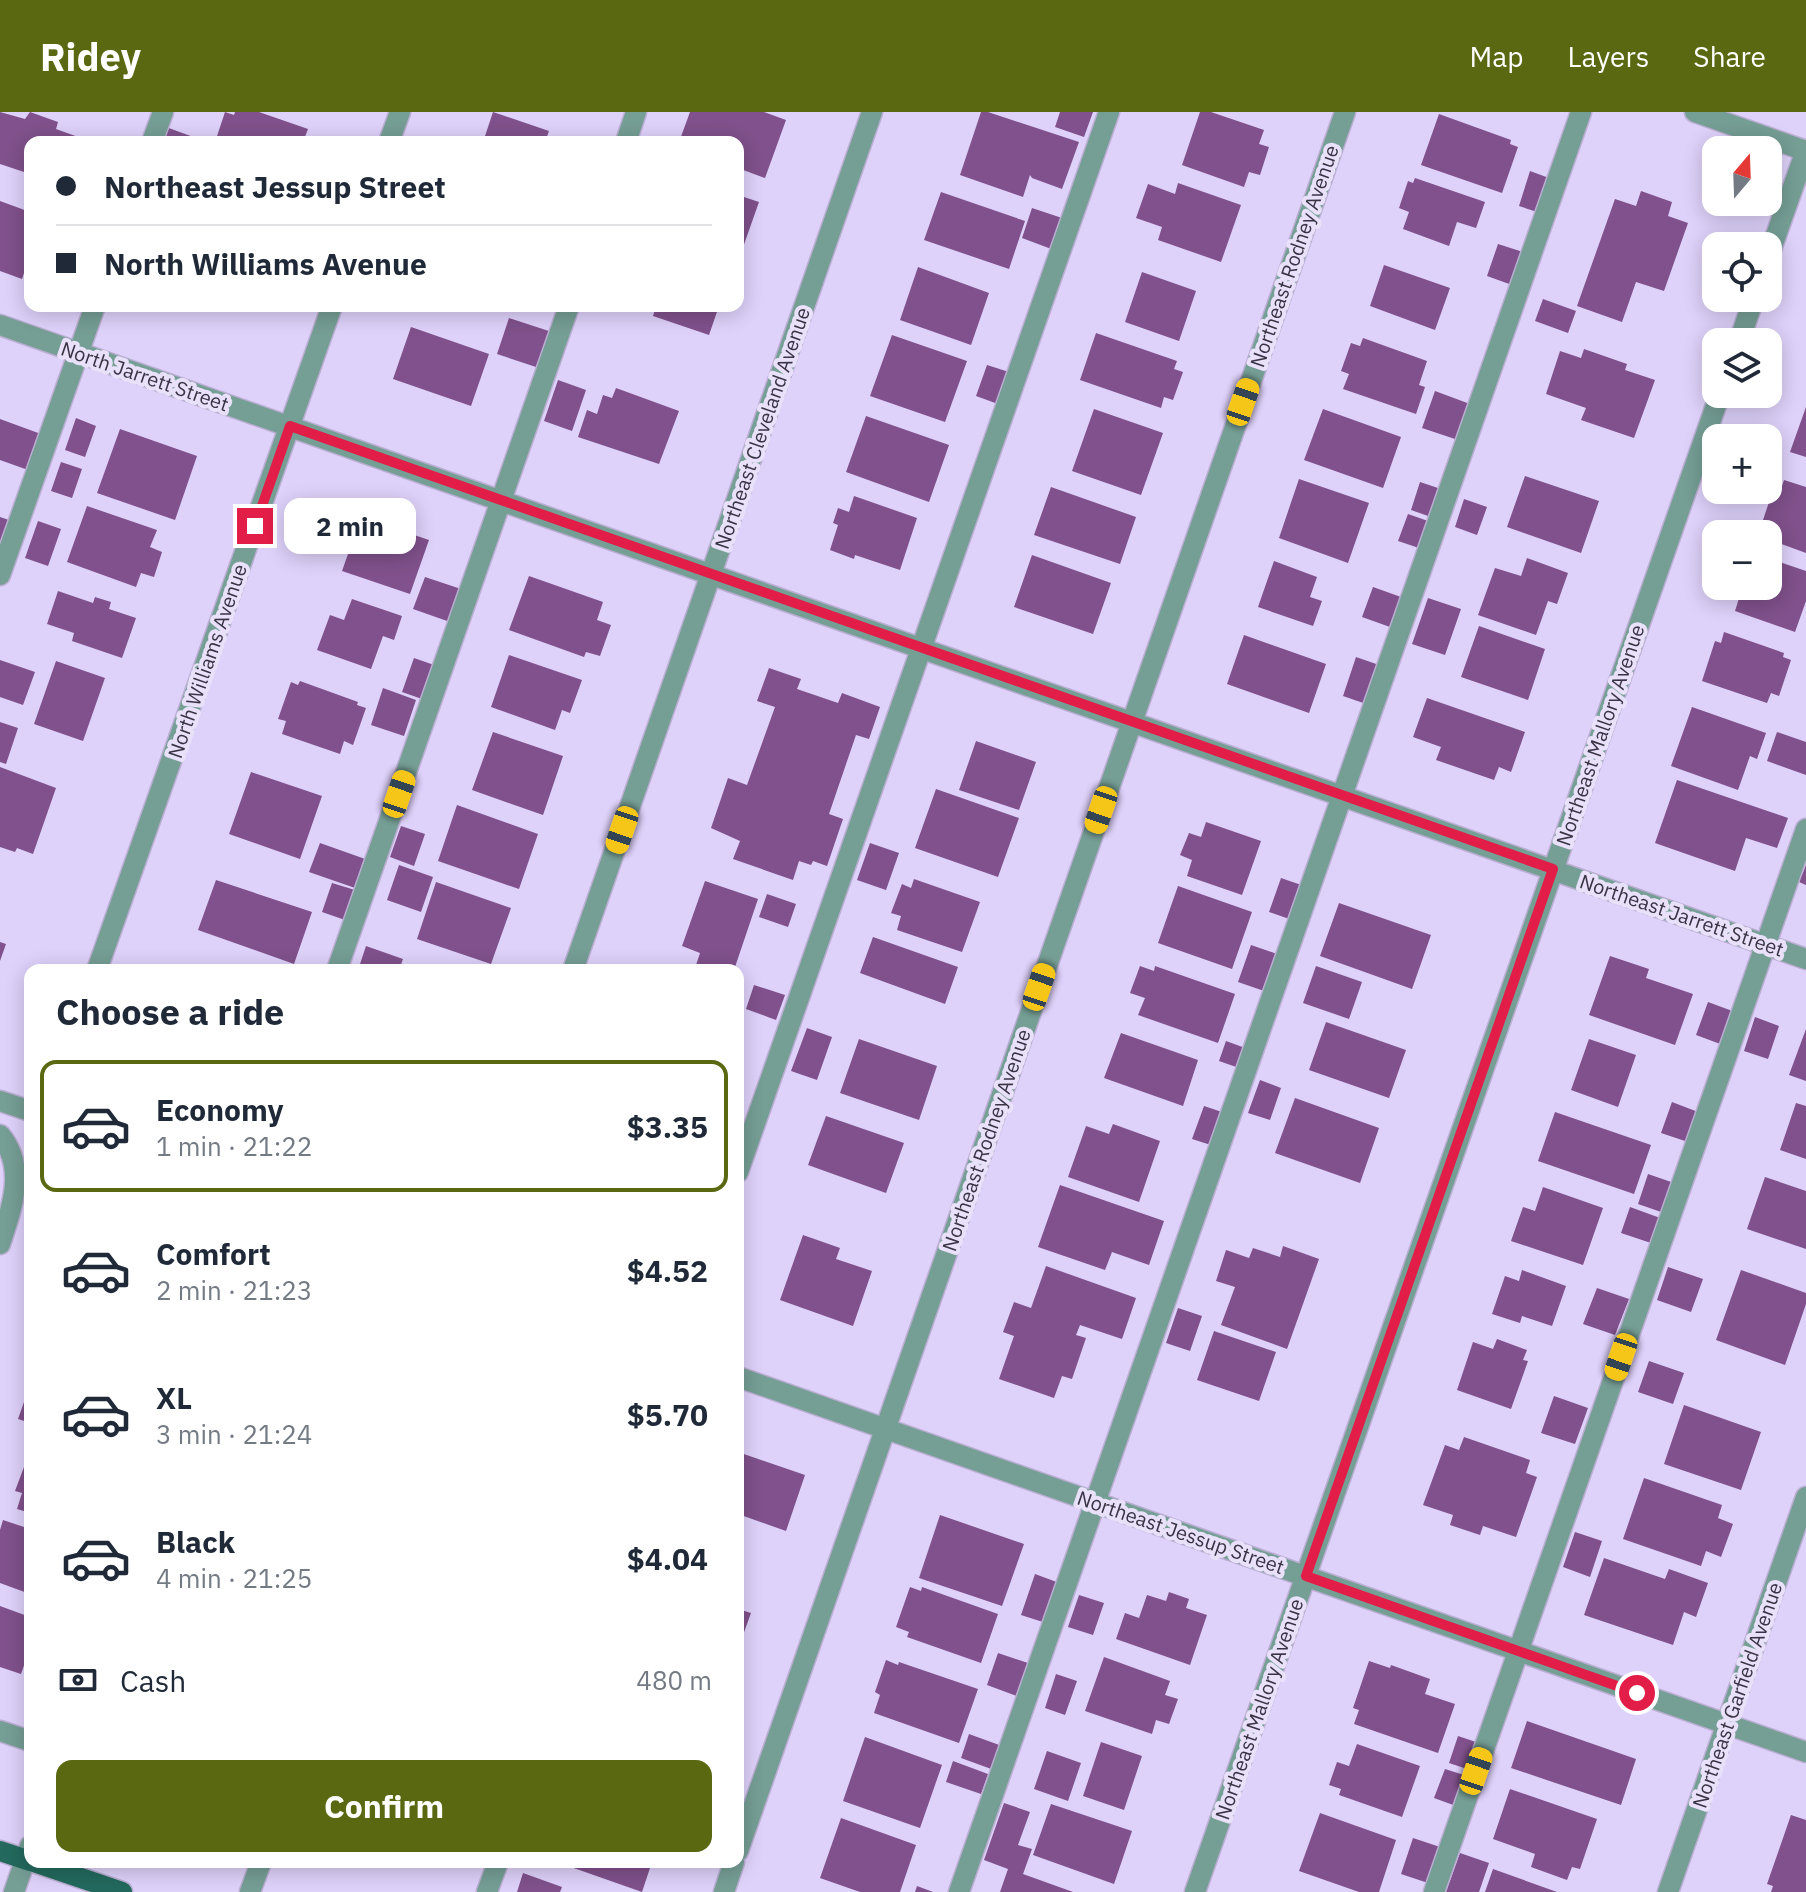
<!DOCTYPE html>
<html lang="en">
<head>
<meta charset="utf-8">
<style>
	:root { --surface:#fff; --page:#f2f2f3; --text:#1f2937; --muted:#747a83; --line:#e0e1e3; --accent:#5a6811 }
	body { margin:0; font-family:"IBM Plex Sans",sans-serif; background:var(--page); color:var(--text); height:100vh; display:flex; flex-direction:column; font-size:30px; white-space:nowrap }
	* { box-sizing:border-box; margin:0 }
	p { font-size:26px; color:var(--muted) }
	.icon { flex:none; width:44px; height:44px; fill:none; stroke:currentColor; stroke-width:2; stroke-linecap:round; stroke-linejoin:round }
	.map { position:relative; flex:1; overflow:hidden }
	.details { position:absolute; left:24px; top:852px; width:720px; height:904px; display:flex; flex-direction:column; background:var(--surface); border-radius:16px; box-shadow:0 4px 20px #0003 }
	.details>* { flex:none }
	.top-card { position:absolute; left:24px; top:24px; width:720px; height:176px; border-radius:16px; box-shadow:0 4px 20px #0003; display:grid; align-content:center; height:176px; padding:0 32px; background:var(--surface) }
	.needle { width:52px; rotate:19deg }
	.buttons { position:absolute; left:1702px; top:24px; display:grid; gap:16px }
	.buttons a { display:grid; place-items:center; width:80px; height:80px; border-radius:16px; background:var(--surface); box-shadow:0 4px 20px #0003; font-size:40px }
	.end { position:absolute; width:36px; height:36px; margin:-18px; border:10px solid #e11d48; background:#fff; box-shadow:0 0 0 4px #fff }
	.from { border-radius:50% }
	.bubble { position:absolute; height:56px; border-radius:16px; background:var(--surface); box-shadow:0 4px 20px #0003; font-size:26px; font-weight:800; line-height:56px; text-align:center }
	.car { position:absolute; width:24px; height:48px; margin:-24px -12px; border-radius:10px; box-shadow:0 0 6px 2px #0007; background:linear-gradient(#f5c518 24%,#345 0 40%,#f5c518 0 76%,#345 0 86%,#f5c518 0) }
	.top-card b { display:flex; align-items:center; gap:28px; height:76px; font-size:30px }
	.top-card b+b { border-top:2px solid var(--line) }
	.top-card i { width:20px; height:20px; background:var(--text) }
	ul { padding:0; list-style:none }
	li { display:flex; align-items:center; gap:24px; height:132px; margin:0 16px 12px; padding:0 16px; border:4px solid transparent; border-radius:16px }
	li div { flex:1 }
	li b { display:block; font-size:30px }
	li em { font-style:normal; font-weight:800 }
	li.on { border-color:var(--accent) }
	li>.icon { width:72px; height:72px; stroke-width:1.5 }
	h2 { padding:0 32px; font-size:36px; line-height:96px }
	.pay { display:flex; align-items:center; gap:20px; height:88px; padding:0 32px; font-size:30px }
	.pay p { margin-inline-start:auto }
	.button { display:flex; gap:16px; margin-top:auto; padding:16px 32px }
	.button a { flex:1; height:92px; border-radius:16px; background:var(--accent); color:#fff; font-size:32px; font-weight:800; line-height:92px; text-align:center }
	header { display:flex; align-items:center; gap:48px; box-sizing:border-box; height:112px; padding:0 40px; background:var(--accent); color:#fff }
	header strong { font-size:38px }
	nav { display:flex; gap:44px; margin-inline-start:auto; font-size:28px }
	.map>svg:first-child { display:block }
</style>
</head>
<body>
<header>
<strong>Ridey</strong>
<nav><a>Map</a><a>Layers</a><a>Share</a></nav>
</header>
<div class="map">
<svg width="1806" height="1780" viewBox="0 0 1806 1780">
	<rect width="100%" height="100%" fill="#ded1fa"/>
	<!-- building -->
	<path fill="#80518c" d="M0 0 25 7 30 0 58 10 56 17 92 30H30V62L0 52Z
		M225 0 234 3 235 0H259L308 17 303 30H215Z
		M493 0 549 19 545 30H483Z
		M690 0H764L786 8 765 66 738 56V30H679Z
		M981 0H988L1079 30 1062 77 1032 66 1030 63 1023 85 960 63Z
		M1060 0H1093L1084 25 1055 15Z
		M1200 0H1211L1264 18 1259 32 1269 35 1260 63 1249 60 1244 75 1182 53Z
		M1439 2 1511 28 1510 32 1518 35 1502 81 1421 53Z
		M166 15 207 30H161Z
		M1530 59 1549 66 1537 100 1519 94Z
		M1415 66 1485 90 1476 116 1457 110 1449 134 1403 117 1409 100 1399 96 1408 69 1413 71Z
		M1178 71 1241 93 1221 150 1158 128 1162 115 1136 106 1148 72 1175 82Z
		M1641 79 1672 90 1668 104 1688 111 1664 179 1636 170 1622 210 1577 194 1615 87 1636 94Z
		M941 80 1025 109 1009 157 924 128Z
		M738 83 759 90 741 141 738 140Z
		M0 89 30 100V143L22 167 0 159Z
		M1032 96 1065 107 1054 138 1022 126Z
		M1498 132 1523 140 1512 173 1487 164Z
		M1384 153 1450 176 1435 218 1370 194Z
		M918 155 989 181 971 233 900 208Z
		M1142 160 1196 179 1179 229 1125 210Z
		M1543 187 1576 199 1568 221 1535 209Z
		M656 194H719L709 223 653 204Z
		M509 206 555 221 542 257 497 242Z
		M411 215 489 242 471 294 393 267Z
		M1096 221 1177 249 1174 257 1183 260 1173 288 1164 285 1161 296 1080 268Z
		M892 223 967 249 945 310 870 284Z
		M1363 226 1427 249 1419 273 1425 275 1416 302 1343 277 1349 262 1341 259 1351 231 1360 234Z
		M1584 237 1627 252 1625 258 1655 268 1634 326 1581 308 1586 296 1546 282 1560 239 1581 246Z
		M987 253 1009 260 998 292 976 284Z
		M558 268 586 278 572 319 544 309Z
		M616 276 679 299 659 352 578 325 587 298 597 302 603 283 612 286Z
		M1435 279 1470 292 1458 328 1422 316Z
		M1806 295V345L1790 340Z
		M1094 297 1163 321 1141 383 1072 359Z
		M1323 297 1401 325 1383 376 1304 348Z
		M866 304 949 333 929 390 846 360Z
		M76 306 96 314 85 345 65 338Z
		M0 307 41 322 28 358 0 348Z
		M120 317 197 344 175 408 97 381Z
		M61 350 82 357 72 386 51 379Z
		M1525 364 1599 389 1581 441 1507 415Z
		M1299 367 1369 391 1348 451 1279 426Z
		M1784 368 1806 375V441L1768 427V422H1765L1769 410 1763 408 1771 384 1778 386Z
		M1420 370 1441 377 1431 405 1411 398Z
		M1051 375 1136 405 1120 452 1034 423Z
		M854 384 917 406 900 458 855 443 854 447 830 438 838 413 833 411 838 396 849 400Z
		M1464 387 1487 395 1477 423 1455 415Z
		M87 394 157 418 150 435 162 440 154 465 141 461 136 475 67 450Z
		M1408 402 1428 409 1419 436 1398 429Z
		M0 405 12 409 0 441Z
		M361 405 429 428 410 482 342 459Z
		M38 409 61 417 48 454 25 446Z
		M1032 443 1111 471 1093 522 1014 495Z
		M1527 446 1568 461 1557 492 1548 489 1536 523 1478 503 1495 456 1521 464Z
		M1768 446 1806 459V489L1795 520 1735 499 1740 483 1730 480 1732 474H1768Z
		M1274 449 1317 465 1310 485 1322 489 1313 514 1258 495Z
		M529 464 603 490 597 508 611 513 600 544 586 540 584 545 509 518Z
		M425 465 461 477 450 510 413 497Z
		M1373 475 1401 485 1390 515 1362 505Z
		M58 479 93 491 95 485 111 490 109 497 136 506 122 546 72 529 74 521 47 512Z
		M1428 486 1461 497 1445 543 1412 532Z
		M352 487 402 504 394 528 383 524 371 557 317 538 330 503 344 508Z
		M1479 514 1545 537 1528 588 1461 565Z
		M1724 520 1784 541 1783 545 1791 548 1779 584 1771 581 1767 591 1702 569 1715 529 1721 531Z
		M1244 523 1326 552 1309 601 1227 572Z
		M509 543 582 568 570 601 562 598 555 618 491 595Z
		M1356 545 1382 554 1369 593 1343 584Z
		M414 546 434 553 422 587 402 580Z
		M0 548 35 560 23 593 0 585Z
		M56 549 105 566 83 629 34 612Z
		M769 556 801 567 797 577 838 591 842 581 880 595 869 627 856 623 829 702 843 707 827 754 813 749 811 753 799 749 793 768 733 747 740 729 711 716 728 666 747 673 775 595 757 589Z
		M300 569 358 590 357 593 366 596 353 633 344 629 340 642 282 622 286 609 278 607 291 570 298 573Z
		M383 576 416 588 404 624 371 613Z
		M1427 586 1525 620 1511 660 1499 655 1494 668 1436 648 1441 635 1413 625Z
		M1692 595 1766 621 1757 647 1750 644 1738 678 1671 654Z
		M0 610 18 616 6 652 0 650Z
		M493 620 563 644 543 703 472 678Z
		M1777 620 1806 630V663L1767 649Z
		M976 629 1036 650 1019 698 959 678Z
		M0 655 56 676 33 742 17 736 15 740 0 735Z
		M251 660 322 684 300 747 229 722Z
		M1677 668 1788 706 1777 736 1746 726 1735 759 1655 731Z
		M936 677 1019 706 998 765 915 736Z
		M457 693 538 722 519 777 438 749Z
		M1206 710 1261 729 1242 783 1187 764 1192 748 1180 743 1189 721 1201 725Z
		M401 714 425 722 414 754 390 745Z
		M320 731 368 748 358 777 309 760Z
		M870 731 899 741 886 778 857 768Z
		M399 753 433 765 421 800 387 788Z
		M1806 753V773L1799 770Z
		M1281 766 1307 775 1295 809 1269 800Z
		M914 767 980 790 962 840 897 818 901 804 891 801 902 772 911 776Z
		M216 768 312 800 294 852 198 818Z
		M705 769 758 787 734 858H710L696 853 700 841 682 834Z
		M436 770 511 796 491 852 417 827Z
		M332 771 355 778 345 808 322 800Z
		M1178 774 1252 800 1232 857 1158 831Z
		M767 782 796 792 788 815 759 805Z
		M1339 791 1431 823 1412 877 1320 844Z
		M873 825 958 855 945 892 860 861Z
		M0 830 6 832 0 849Z
		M1251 833 1280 843 1267 880 1238 870Z
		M366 834 403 847 399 858H358Z
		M1610 844 1649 857 1646 866 1693 882 1675 933 1589 903Z
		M1140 854 1154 859 1155 854 1235 882 1218 931 1138 903 1145 886 1130 881Z
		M1316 854 1362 870 1349 907 1303 891Z
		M754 873 785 883 776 908 746 897Z
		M1708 890 1735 900 1723 933 1696 923Z
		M1755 905 1779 914 1768 947 1744 939Z
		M1326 910 1406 938 1389 986 1309 958Z
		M807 916 832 925 817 968 791 959Z
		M1806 917V969L1789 963Z
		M1121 921 1198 948 1183 994 1104 966Z
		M859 927 937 954 919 1008 840 981Z
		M1589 927 1636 943 1618 995 1571 978Z
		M1226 929 1248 937 1242 957 1219 949Z
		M1260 968 1281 976 1270 1008 1248 1001Z
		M1295 986 1379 1016 1360 1071 1275 1041Z
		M1672 990 1698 1000 1688 1030 1661 1021Z
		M1796 991 1806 994V1047L1780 1038Z
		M1204 994 1225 1001 1214 1034 1192 1027Z
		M1555 1000 1651 1033 1634 1082 1538 1049Z
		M826 1004 904 1031 886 1081 808 1053Z
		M1113 1012 1160 1029 1139 1090 1068 1065 1086 1014 1109 1022Z
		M1648 1062 1674 1071 1664 1101 1638 1092Z
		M1765 1065 1806 1079V1137L1747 1117Z
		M1060 1073 1164 1109 1149 1153 1112 1140 1105 1158 1038 1135Z
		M1543 1075 1603 1096 1583 1153 1511 1129 1523 1095 1535 1099Z
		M1630 1095 1663 1107 1654 1132 1621 1121Z
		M803 1123 840 1136 836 1147 872 1159 853 1214 780 1188Z
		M1283 1134 1319 1147 1287 1237 1221 1213 1235 1175 1216 1169 1226 1138 1249 1146 1253 1136 1280 1145Z
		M1046 1154 1136 1186 1122 1227 1080 1213 1076 1223 1086 1226 1072 1267 1062 1264 1054 1286 999 1267 1014 1224 1003 1220 1014 1190 1031 1196Z
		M1668 1155 1703 1167 1691 1200 1657 1188Z
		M1522 1158 1566 1174 1552 1214 1522 1204 1520 1211 1492 1202 1505 1164 1519 1169Z
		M1741 1158 1806 1181V1192L1785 1253 1716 1228Z
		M1597 1176 1629 1187 1615 1223 1583 1212Z
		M1178 1196 1202 1204 1190 1239 1166 1231Z
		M1214 1219 1276 1240 1259 1289 1197 1268Z
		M1497 1227 1527 1238 1523 1248 1528 1249 1511 1297 1457 1278 1473 1230 1493 1237Z
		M1649 1249 1684 1261 1673 1292 1638 1280Z
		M30 1273V1311L18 1307Z
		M1554 1284 1588 1296 1575 1332 1541 1321Z
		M1684 1293 1761 1320 1741 1378 1664 1352Z
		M1464 1325 1530 1348 1526 1361 1537 1365 1516 1425 1483 1414 1480 1423 1450 1413 1453 1403 1423 1393 1445 1333 1459 1338Z
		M738 1340 805 1363 786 1419 738 1402Z
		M24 1355 30 1357V1401L17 1397 22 1381 15 1379Z
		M1644 1366 1722 1393 1718 1406 1733 1412 1721 1445 1706 1439 1701 1454 1623 1427Z
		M940 1403 1024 1432 1002 1494 919 1466Z
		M3 1408 30 1417V1482L0 1471V1418Z
		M1575 1420 1602 1429 1590 1465 1563 1455Z
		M1604 1446 1665 1467 1669 1457 1708 1471 1696 1505 1684 1500 1673 1533 1584 1503Z
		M1035 1462 1062 1472 1049 1512 1021 1503Z
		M910 1475 921 1479 922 1475 998 1502 981 1551 907 1525 909 1520 896 1515Z
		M1169 1480 1189 1487 1186 1496 1207 1503 1190 1553 1116 1527 1125 1501 1139 1506 1147 1483 1166 1489Z
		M1079 1483 1104 1491 1093 1523 1068 1515Z
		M0 1494 30 1505V1536L21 1562 0 1555Z
		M738 1497 751 1501 738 1537Z
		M998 1541 1034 1553 1022 1586 987 1573Z
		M1104 1545 1170 1569 1165 1583 1178 1587 1169 1612 1156 1608 1152 1622 1085 1599Z
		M886 1548 898 1553 899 1550 978 1577 959 1631 874 1601 880 1583 875 1580Z
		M1369 1549 1390 1556 1391 1553 1430 1567 1425 1582 1455 1592 1438 1641 1354 1612 1359 1598 1353 1596Z
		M1056 1562 1077 1569 1065 1603 1045 1596Z
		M1527 1609 1636 1647 1621 1693 1511 1656Z
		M969 1622 1002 1634 994 1658 961 1646Z
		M1458 1624 1479 1631 1470 1658 1449 1651Z
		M865 1625 942 1653 920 1716 843 1689Z
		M1101 1630 1142 1644 1124 1698 1083 1684Z
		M1357 1632 1420 1654 1402 1705 1339 1683 1341 1677 1329 1673 1337 1650 1349 1654Z
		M1047 1639 1081 1651 1068 1689 1034 1677Z
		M953 1649 988 1662 981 1682 946 1670Z
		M1445 1657 1467 1664 1456 1694 1434 1686Z
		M1510 1677 1597 1707 1580 1757 1572 1755 1567 1768 1531 1755 1535 1742 1493 1727Z
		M1004 1691 1030 1700 1018 1733 1032 1737 1023 1762 1073 1780H1000L1008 1757 984 1748Z
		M1051 1692 1132 1719 1114 1772 1033 1743Z
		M1320 1701 1396 1728 1379 1780H1359L1299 1759Z
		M1791 1703 1806 1708V1780H1771L1773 1774 1767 1772Z
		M841 1706 916 1733 900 1780H860L820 1766Z
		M1413 1726 1443 1736 1431 1772 1401 1762Z
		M1460 1741 1489 1751 1479 1780H1446Z
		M569 1750H652L642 1780 568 1754Z
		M1493 1757 1557 1780H1485Z
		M523 1761 562 1775 560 1780H517Z
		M917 1774 933 1780H915Z"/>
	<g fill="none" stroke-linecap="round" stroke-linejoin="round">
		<!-- minor casing -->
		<g stroke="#baaed2" stroke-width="23">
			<path id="minor" d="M1695 0 1806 39
				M152 30 163 0
				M389 30 400 0
				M626 30 636 0
				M1768 146 1806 38
				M0 213 1806 847
				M1739 230 1754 186
				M0 463 95 194
				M97 858 332 194
				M337 858 569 194
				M573 858 872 0
				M0 989 30 999
				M0 1023C27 1055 12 1096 0 1132
				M738 1060 1109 0
				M738 1265 1806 1640
				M0 1619 30 1629
				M738 1739 1345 0
				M14 1780 30 1734
				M250 1780 261 1750
				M487 1780 498 1750
				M724 1780 734 1750
				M959 1780 1581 0
				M1195 1780 1720 282
				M1434 1780 1806 717
				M1668 1780 1806 1385"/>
		</g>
		<!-- major casing -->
		<g stroke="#baaed2" stroke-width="23">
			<path id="major" d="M0 1739 30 1749
				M34 1750 122 1780"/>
		</g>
		<!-- minor -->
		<use href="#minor" stroke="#759e95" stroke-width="20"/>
		<!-- major -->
		<use href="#major" stroke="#23695d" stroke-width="20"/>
	</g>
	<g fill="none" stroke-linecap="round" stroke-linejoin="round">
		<!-- route -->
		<path stroke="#e11d48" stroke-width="10" d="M255 414 290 314 1553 757 1306 1464 1637 1581"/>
	</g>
	<g text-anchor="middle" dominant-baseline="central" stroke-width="8" stroke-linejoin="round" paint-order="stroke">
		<!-- street labels -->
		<g font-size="20" fill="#393445" stroke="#e9e1fa">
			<text transform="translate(1294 144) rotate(-71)">Northeast Rodney Avenue</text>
			<text transform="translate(145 264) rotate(19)">North Jarrett Street</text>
			<text transform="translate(762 316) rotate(-71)">Northeast Cleveland Avenue</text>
			<text transform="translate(207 549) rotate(-71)">North Williams Avenue</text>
			<text transform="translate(1600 623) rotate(-71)">Northeast Mallory Avenue</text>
			<text transform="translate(1682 803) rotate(19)">Northeast Jarrett Street</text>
			<text transform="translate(986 1028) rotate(-71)">Northeast Rodney Avenue</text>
			<text transform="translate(1181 1420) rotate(19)">Northeast Jessup Street</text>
			<text transform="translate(1737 1583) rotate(-71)">Northeast Garfield Avenue</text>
			<text transform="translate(1259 1597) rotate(-71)">Northeast Mallory Avenue</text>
		</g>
	</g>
</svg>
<div class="buttons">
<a><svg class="needle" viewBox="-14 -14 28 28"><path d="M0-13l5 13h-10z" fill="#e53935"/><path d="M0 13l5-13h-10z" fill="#747a83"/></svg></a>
<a><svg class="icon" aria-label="locate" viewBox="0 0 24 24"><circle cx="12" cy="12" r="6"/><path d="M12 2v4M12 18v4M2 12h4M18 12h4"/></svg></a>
<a><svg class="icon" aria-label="layers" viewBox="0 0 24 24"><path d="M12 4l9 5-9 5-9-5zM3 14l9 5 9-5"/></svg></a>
<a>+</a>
<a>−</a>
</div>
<i class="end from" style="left:1637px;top:1581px"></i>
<i class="end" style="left:255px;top:414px"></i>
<div class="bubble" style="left:284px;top:386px;width:132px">2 min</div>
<i class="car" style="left:1243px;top:290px;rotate:19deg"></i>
<i class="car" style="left:399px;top:682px;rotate:19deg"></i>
<i class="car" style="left:1101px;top:698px;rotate:199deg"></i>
<i class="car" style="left:622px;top:718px;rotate:199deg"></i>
<i class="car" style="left:1039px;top:875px;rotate:19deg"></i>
<i class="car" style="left:1621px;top:1245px;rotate:199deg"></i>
<i class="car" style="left:1476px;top:1659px;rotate:19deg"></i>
<div class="top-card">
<b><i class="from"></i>Northeast Jessup Street</b>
<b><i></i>North Williams Avenue</b>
</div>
<section class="details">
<h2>Choose a ride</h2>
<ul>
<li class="on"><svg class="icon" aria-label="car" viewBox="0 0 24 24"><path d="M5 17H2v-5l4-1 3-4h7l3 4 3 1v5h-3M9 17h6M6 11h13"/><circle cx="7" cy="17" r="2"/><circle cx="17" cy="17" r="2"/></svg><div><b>Economy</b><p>1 min · 21:22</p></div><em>$3.35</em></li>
<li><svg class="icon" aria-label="car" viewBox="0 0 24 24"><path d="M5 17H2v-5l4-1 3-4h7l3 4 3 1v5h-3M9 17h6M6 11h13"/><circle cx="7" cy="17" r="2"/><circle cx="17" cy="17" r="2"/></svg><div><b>Comfort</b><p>2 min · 21:23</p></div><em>$4.52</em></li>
<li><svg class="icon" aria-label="car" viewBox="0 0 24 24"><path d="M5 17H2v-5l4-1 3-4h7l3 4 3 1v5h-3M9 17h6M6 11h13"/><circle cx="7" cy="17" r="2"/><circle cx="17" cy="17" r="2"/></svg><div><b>XL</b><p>3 min · 21:24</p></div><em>$5.70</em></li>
<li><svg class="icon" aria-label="car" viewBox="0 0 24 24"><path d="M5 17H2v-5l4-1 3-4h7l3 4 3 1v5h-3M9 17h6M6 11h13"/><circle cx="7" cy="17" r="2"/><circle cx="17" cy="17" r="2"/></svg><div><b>Black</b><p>4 min · 21:25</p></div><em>$4.04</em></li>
</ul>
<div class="pay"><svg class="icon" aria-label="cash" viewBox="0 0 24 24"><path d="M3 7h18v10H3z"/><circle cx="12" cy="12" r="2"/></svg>Cash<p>480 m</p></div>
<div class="button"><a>Confirm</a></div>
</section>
</div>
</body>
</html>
